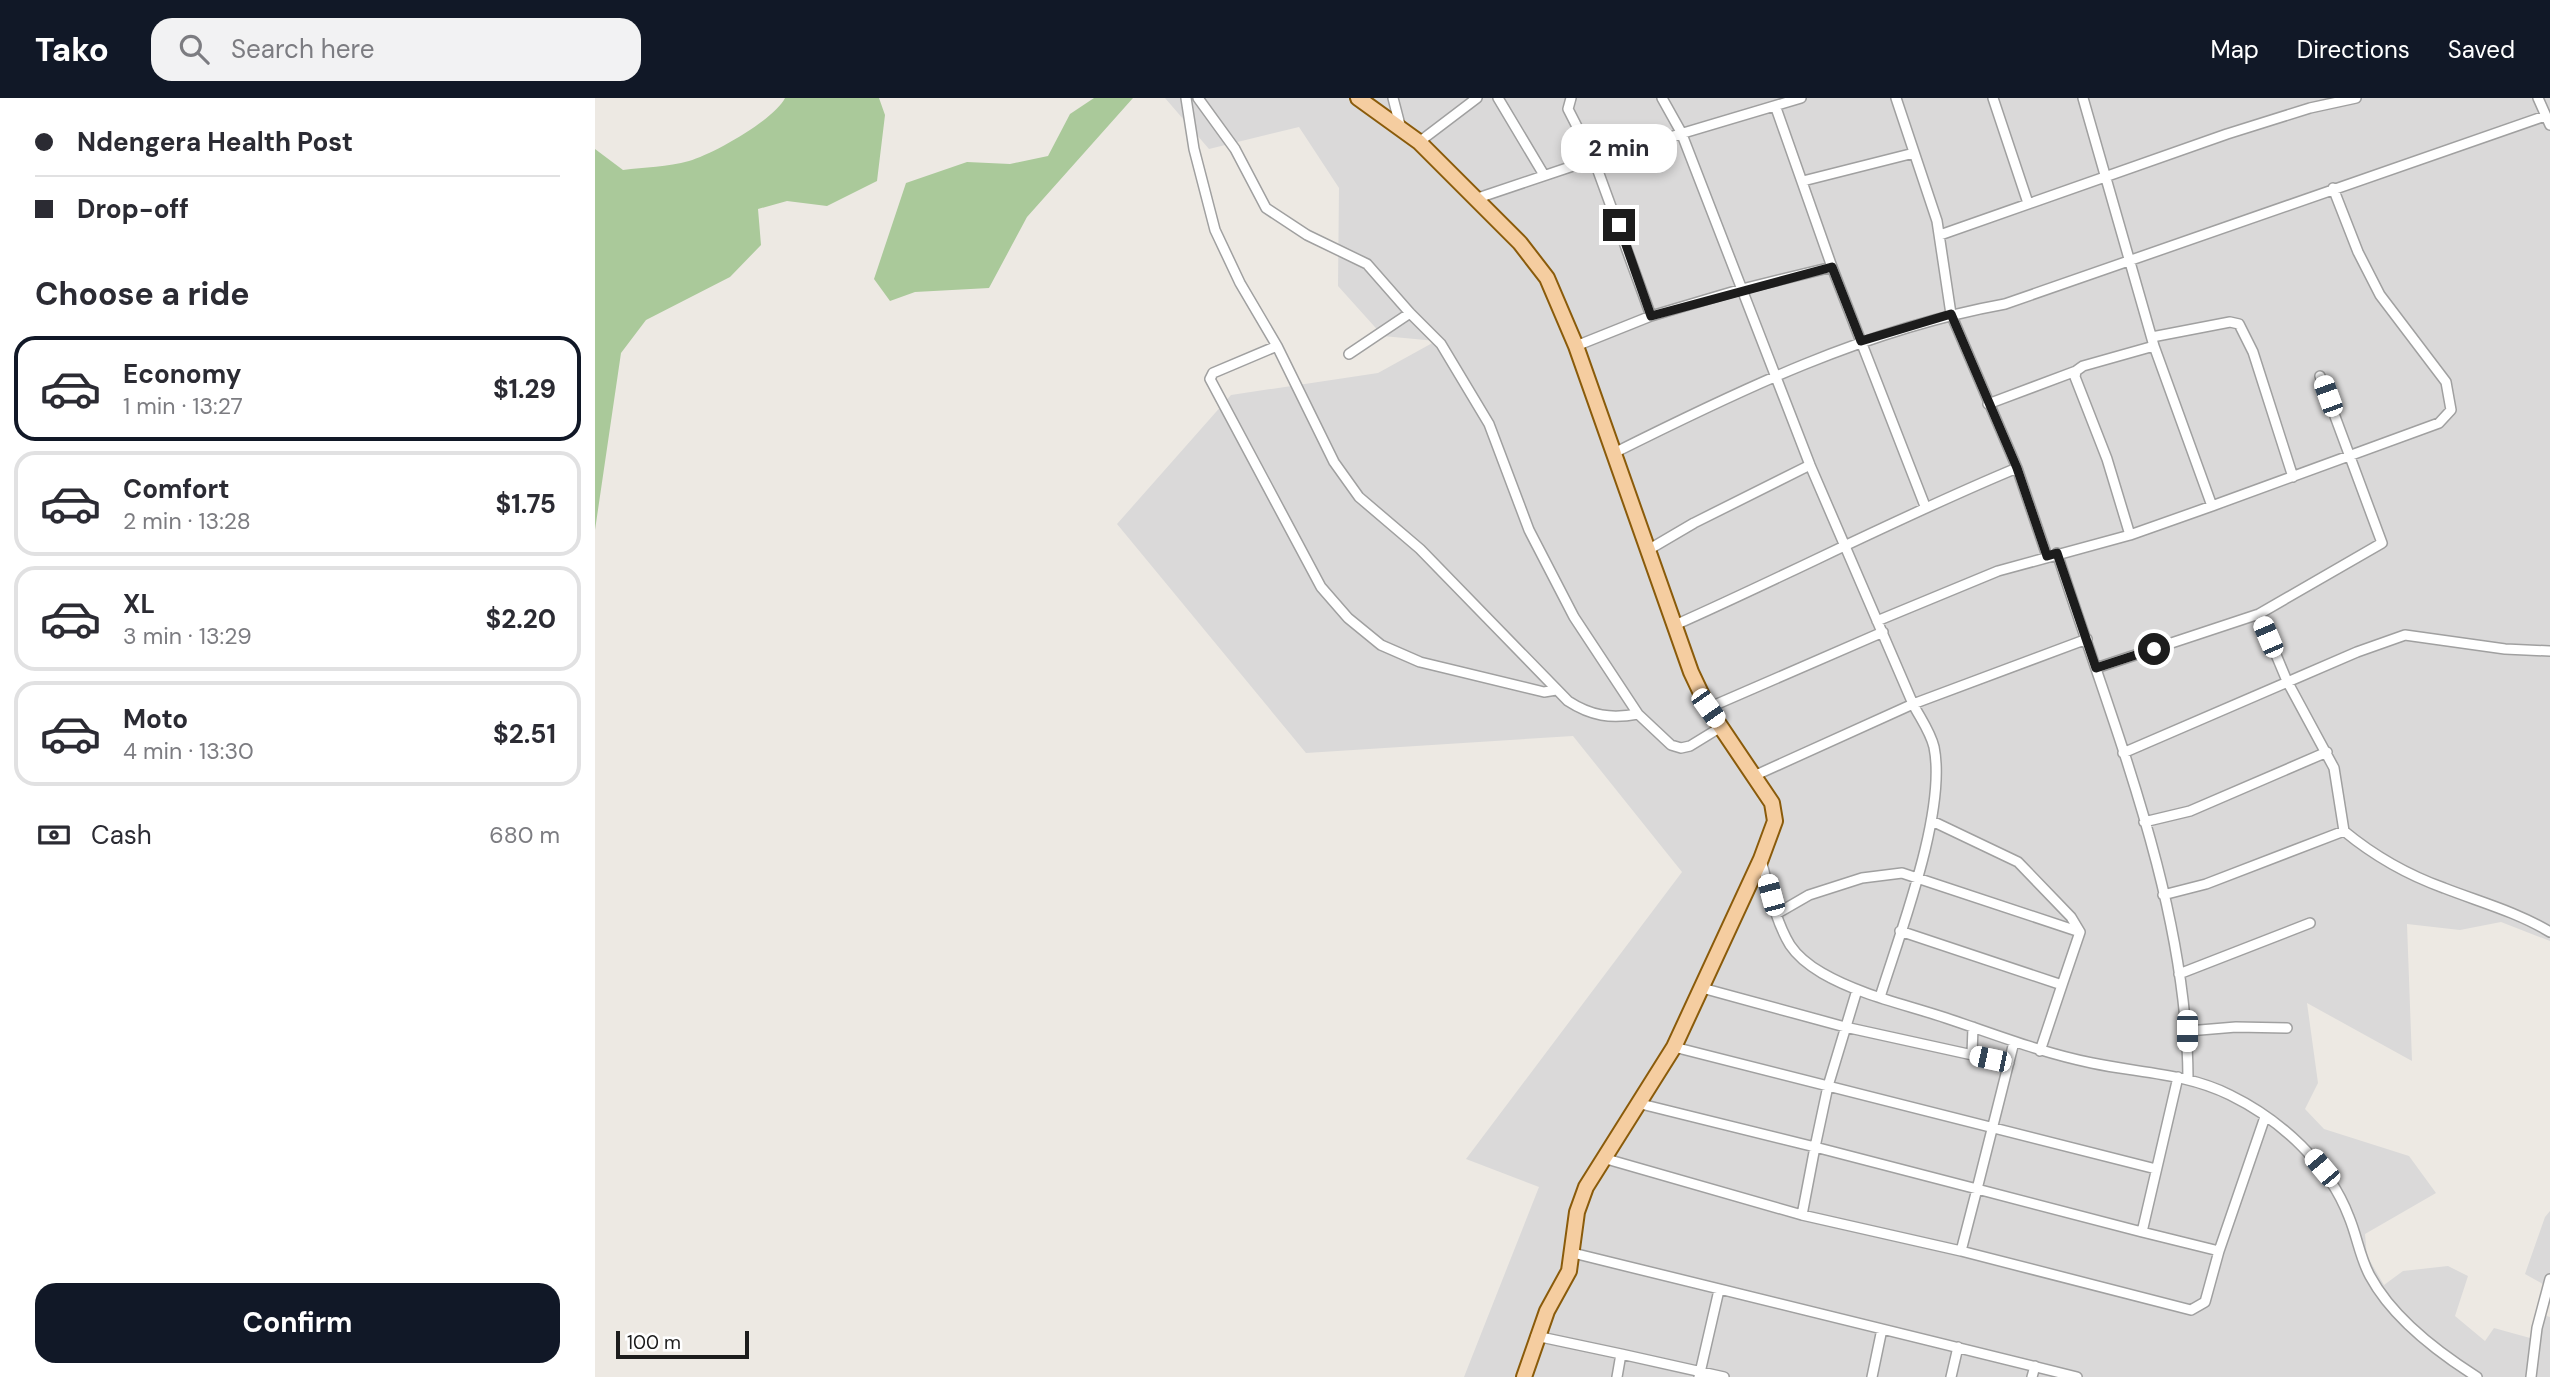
<!DOCTYPE html>
<html lang="en">
<head>
<meta charset="utf-8">
<style>
	:root { --surface:#fff; --page:#f2f2f3; --text:#2b2b33; --muted:#7c7c81; --line:#e1e1e2; --accent:#111827 }
	body { margin:0; font-family:"DM Sans",sans-serif; background:var(--page); color:var(--text); height:100vh; display:flex; flex-direction:column; font-size:26px; white-space:nowrap }
	* { box-sizing:border-box; margin:0 }
	p { font-size:23px; color:var(--muted) }
	.icon { flex:none; width:38px; height:38px; fill:none; stroke:currentColor; stroke-width:2; stroke-linecap:round; stroke-linejoin:round }
	.map { position:relative; flex:1; overflow:hidden }
	.panel { display:flex; flex-direction:column; background:var(--surface); width:595px }
	.panel>* { flex:none }
	.top-card { display:grid; align-content:center; height:154px; padding:0 35px; background:var(--surface) }
	.scale { position:absolute; left:21px; bottom:18px; width:133px; box-sizing:border-box; padding-left:7px; border:4px solid #1c1c1c; border-top:0; font-size:19px; line-height:24px; white-space:nowrap; color:#1c1c1c; -webkit-text-stroke:5px #fff; paint-order:stroke }
	.end { position:absolute; width:32px; height:32px; margin:-16px; border:9px solid #1c1c1c; background:#fff; box-shadow:0 0 0 4px #fff }
	.from { border-radius:50% }
	.bubble { position:absolute; height:49px; border-radius:21px; background:var(--surface); box-shadow:0 4px 10px #0003; font-size:23px; font-weight:700; line-height:49px; text-align:center }
	.car { position:absolute; width:21px; height:42px; margin:-21px -10px; border-radius:9px; box-shadow:0 0 5px 2px #0007; background:linear-gradient(#fff 24%,#345 0 40%,#fff 0 76%,#345 0 86%,#fff 0) }
	.top-card b { display:flex; align-items:center; gap:24px; height:66px; font-size:26px }
	.top-card b+b { border-top:2px solid var(--line) }
	.top-card i { width:18px; height:18px; background:var(--text) }
	ul { padding:0; list-style:none }
	li { display:flex; align-items:center; gap:21px; height:105px; margin:0 14px 10px; padding:0 21px; border:4px solid var(--line); border-radius:21px }
	li div { flex:1 }
	li b { display:block; font-size:26px }
	li em { font-style:normal; font-weight:700 }
	li.on { border-color:var(--accent) }
	li>.icon { width:63px; height:63px; stroke-width:1.5 }
	h2 { padding:0 35px; font-size:32px; line-height:84px }
	.pay { display:flex; align-items:center; gap:18px; height:77px; padding:0 35px; font-size:26px }
	.pay p { margin-inline-start:auto }
	.primary-button { display:flex; gap:14px; margin-top:auto; padding:14px 35px }
	.primary-button a { flex:1; height:80px; border-radius:21px; background:var(--accent); color:#fff; font-size:28px; font-weight:700; line-height:80px; text-align:center }
	header { display:flex; align-items:center; gap:42px; box-sizing:border-box; height:98px; padding:0 35px; background:var(--accent); color:#fff }
	header strong { font-size:33px }
	nav { display:flex; gap:38px; margin-inline-start:auto; font-size:24px }
	.search { width:490px; height:63px; background:var(--page); display:flex; align-items:center; gap:18px; box-sizing:border-box; padding:0 24px; border-radius:21px; color:var(--muted); font-size:26px }
	main { display:flex; flex:1; min-height:0 }
	.map>svg:first-child { display:block }
</style>
</head>
<body>
<header>
<strong>Tako</strong>
<div class="search"><svg class="icon" aria-label="search" viewBox="0 0 24 24"><circle cx="10" cy="10" r="6"/><path d="M15 15l6 6"/></svg>Search here</div>
<nav><a>Map</a><a>Directions</a><a>Saved</a></nav>
</header>
<main>
<section class="panel">
<div class="top-card">
<b><i class="from"></i>Ndengera Health Post</b>
<b><i></i>Drop-off</b>
</div>
<h2>Choose a ride</h2>
<ul>
<li class="on"><svg class="icon" aria-label="car" viewBox="0 0 24 24"><path d="M5 17H2v-5l4-1 3-4h7l3 4 3 1v5h-3M9 17h6M6 11h13"/><circle cx="7" cy="17" r="2"/><circle cx="17" cy="17" r="2"/></svg><div><b>Economy</b><p>1 min · 13:27</p></div><em>$1.29</em></li>
<li><svg class="icon" aria-label="car" viewBox="0 0 24 24"><path d="M5 17H2v-5l4-1 3-4h7l3 4 3 1v5h-3M9 17h6M6 11h13"/><circle cx="7" cy="17" r="2"/><circle cx="17" cy="17" r="2"/></svg><div><b>Comfort</b><p>2 min · 13:28</p></div><em>$1.75</em></li>
<li><svg class="icon" aria-label="car" viewBox="0 0 24 24"><path d="M5 17H2v-5l4-1 3-4h7l3 4 3 1v5h-3M9 17h6M6 11h13"/><circle cx="7" cy="17" r="2"/><circle cx="17" cy="17" r="2"/></svg><div><b>XL</b><p>3 min · 13:29</p></div><em>$2.20</em></li>
<li><svg class="icon" aria-label="car" viewBox="0 0 24 24"><path d="M5 17H2v-5l4-1 3-4h7l3 4 3 1v5h-3M9 17h6M6 11h13"/><circle cx="7" cy="17" r="2"/><circle cx="17" cy="17" r="2"/></svg><div><b>Moto</b><p>4 min · 13:30</p></div><em>$2.51</em></li>
</ul>
<div class="pay"><svg class="icon" aria-label="cash" viewBox="0 0 24 24"><path d="M3 7h18v10H3z"/><circle cx="12" cy="12" r="2"/></svg>Cash<p>680 m</p></div>
<div class="primary-button"><a>Confirm</a></div>
</section>
<div class="map">
<svg width="1955" height="1279" viewBox="0 0 1955 1279">
	<rect width="100%" height="100%" fill="#ede9e3"/>
	<!-- residential -->
	<path fill="#dad9d9" d="M570 0H1955V843L1906 824 1865 832 1812 826 1817 963 1712 905 1723 985 1710 1011 1729 1031 1814 1058 1841 1095 1770 1136 1772 1158 1789 1187 1808 1173 1853 1168 1873 1178 1860 1218 1890 1243 1899 1230 1935 1240 1941 1215 1955 1219V1279H869L944 1089 871 1061 1087 774 978 638 711 655 522 426 636 297 783 275 841 243 788 238 743 188 744 90 704 29 614 51Z
		M1955 1113V1190L1930 1176 1950 1119Z"/>
	<!-- forest -->
	<path fill="#aac99a" d="M190 0H284L290 17 282 83 232 108 192 103 163 111 166 147 135 179 51 222 26 255 0 432V51L28 72C49 69 73 69 94 63 118 56 179 22 190 0Z
		M499 0H538L432 119 394 190 320 194 295 203 279 181 311 85 372 64 415 66 453 58 475 16Z"/>
	<g fill="none" stroke-linecap="round" stroke-linejoin="round">
		<!-- minor casing -->
		<g stroke="#a0a0a0" stroke-width="12">
			<path id="minor" d="M591 0 599 51 620 132 645 185 682 248 739 364 764 399 825 451 973 603C996 618 1016 621 1043 616
				M603 0 640 51 671 110 712 137 772 166 815 215 846 246 894 326 934 432 979 519 1043 616 1076 647 1086 650 1095 648 1126 629
				M798 0 805 27
				M903 0 949 77
				M976 0 973 11 999 62 1056 218 1147 191 1237 169
				M1067 0 1086 34 1215 367 1318 606 1492 541
				M1301 0 1342 123 1356 216 1422 370 1452 458
				M1398 0 1433 105
				M1943 0 1955 27
				M1181 10 1237 169 1330 408
				M824 44 882 0
				M1208 83 1319 55
				M880 101 981 67 1206 0
				M1345 137 1632 36 1715 10 1761 0
				M1557 239 1635 224 1644 226 1658 254 1698 379
				M682 248 618 275 615 281 726 489 753 520 786 547 825 564 949 594 961 592
				M981 248 1056 218
				M754 256 815 215
				M1393 306 1481 273
				M1019 355C1145 292 1271 231 1410 206L1950 18
				M1617 408 1844 325 1856 312 1851 284 1785 197 1763 154 1738 90
				M1535 437 1512 361 1480 279 1481 273 1488 268 1559 248
				M1053 452 1099 425 1215 367
				M1462 455C1516 623 1592 802 1593 980
				M1664 516 1692 583 1739 670 1749 733C1778 757 1813 777 1849 790 1885 804 1922 814 1955 834
				M1282 523 1403 473 1535 437 1617 408 1559 248 1488 0
				M1080 527C1195 476 1306 418 1422 370
				M1501 570 1664 516 1787 445 1725 278
				M1113 610 1288 534
				M1528 655 1762 554 1810 537 1910 551 1955 553
				M1161 677 1318 606C1325 620 1335 633 1339 649 1352 713 1305 835 1285 899
				M1337 723 1423 764 1476 819 1485 834 1467 887
				M1549 724 1595 713 1732 654
				M1166 762C1174 791 1180 822 1195 847 1203 859 1215 868 1227 875 1265 897 1309 906 1351 920 1399 936 1447 955 1497 965 1544 975 1591 975 1635 997 1686 1022 1734 1066 1754 1119 1762 1138 1765 1160 1775 1178 1797 1219 1844 1255 1882 1279
				M1568 797 1611 786 1749 733
				M1181 816 1214 797 1267 780 1307 775 1485 834
				M1305 833 1467 887 1445 953
				M1584 876 1715 825
				M1107 890 1250 929 1414 965
				M1262 892 1233 988 1220 1049 1382 1091 1419 944
				M1593 933 1641 929 1692 930
				M1079 949 1561 1071
				M1377 957 1378 929
				M1046 1006 1220 1049 1207 1117
				M1008 1060 1207 1117 1366 1153 1596 1212 1610 1204 1624 1153 1670 1019
				M1547 1134 1624 1153
				M1366 1153 1382 1091 1547 1134 1583 979
				M978 1155 1482 1279
				M941 1238 1026 1256 1022 1279
				M1026 1256 1129 1279
				M1104 1279 1124 1192
				M1277 1279 1287 1231
				M1356 1279 1363 1249
				M1437 1279 1440 1268
				M1936 1279 1942 1230 1955 1181"/>
		</g>
		<!-- primary casing -->
		<g stroke="#8a5b0a" stroke-width="18">
			<path id="primary" d="M763 0 824 44 925 145 952 180 981 248 1096 574 1113 610 1177 705 1180 723 1166 761 1079 949 991 1089 982 1114 974 1173 952 1213 929 1279"/>
		</g>
		<!-- minor -->
		<use href="#minor" stroke="#fff" stroke-width="9"/>
		<!-- primary -->
		<use href="#primary" stroke="#f5cda0" stroke-width="14"/>
	</g>
	<g fill="none" stroke-linecap="round" stroke-linejoin="round">
		<!-- route -->
		<path stroke="#1c1c1c" stroke-width="9" d="M1024 127 1056 218 1237 169 1266 243 1356 216 1422 370 1452 458 1462 455 1501 570 1559 551"/>
	</g>
</svg>
<div class="scale">100 m</div>
<i class="end from" style="left:1559px;top:551px"></i>
<i class="end" style="left:1024px;top:127px"></i>
<div class="bubble" style="left:966px;top:26px;width:116px">2 min</div>
<i class="car" style="left:1733px;top:298px;rotate:340deg"></i>
<i class="car" style="left:1673px;top:539px;rotate:337deg"></i>
<i class="car" style="left:1113px;top:610px;rotate:145deg"></i>
<i class="car" style="left:1176px;top:797px;rotate:345deg"></i>
<i class="car" style="left:1592px;top:933px;rotate:180deg"></i>
<i class="car" style="left:1395px;top:961px;rotate:282deg"></i>
<i class="car" style="left:1727px;top:1070px;rotate:320deg"></i>
</div>
</main>
</body>
</html>
